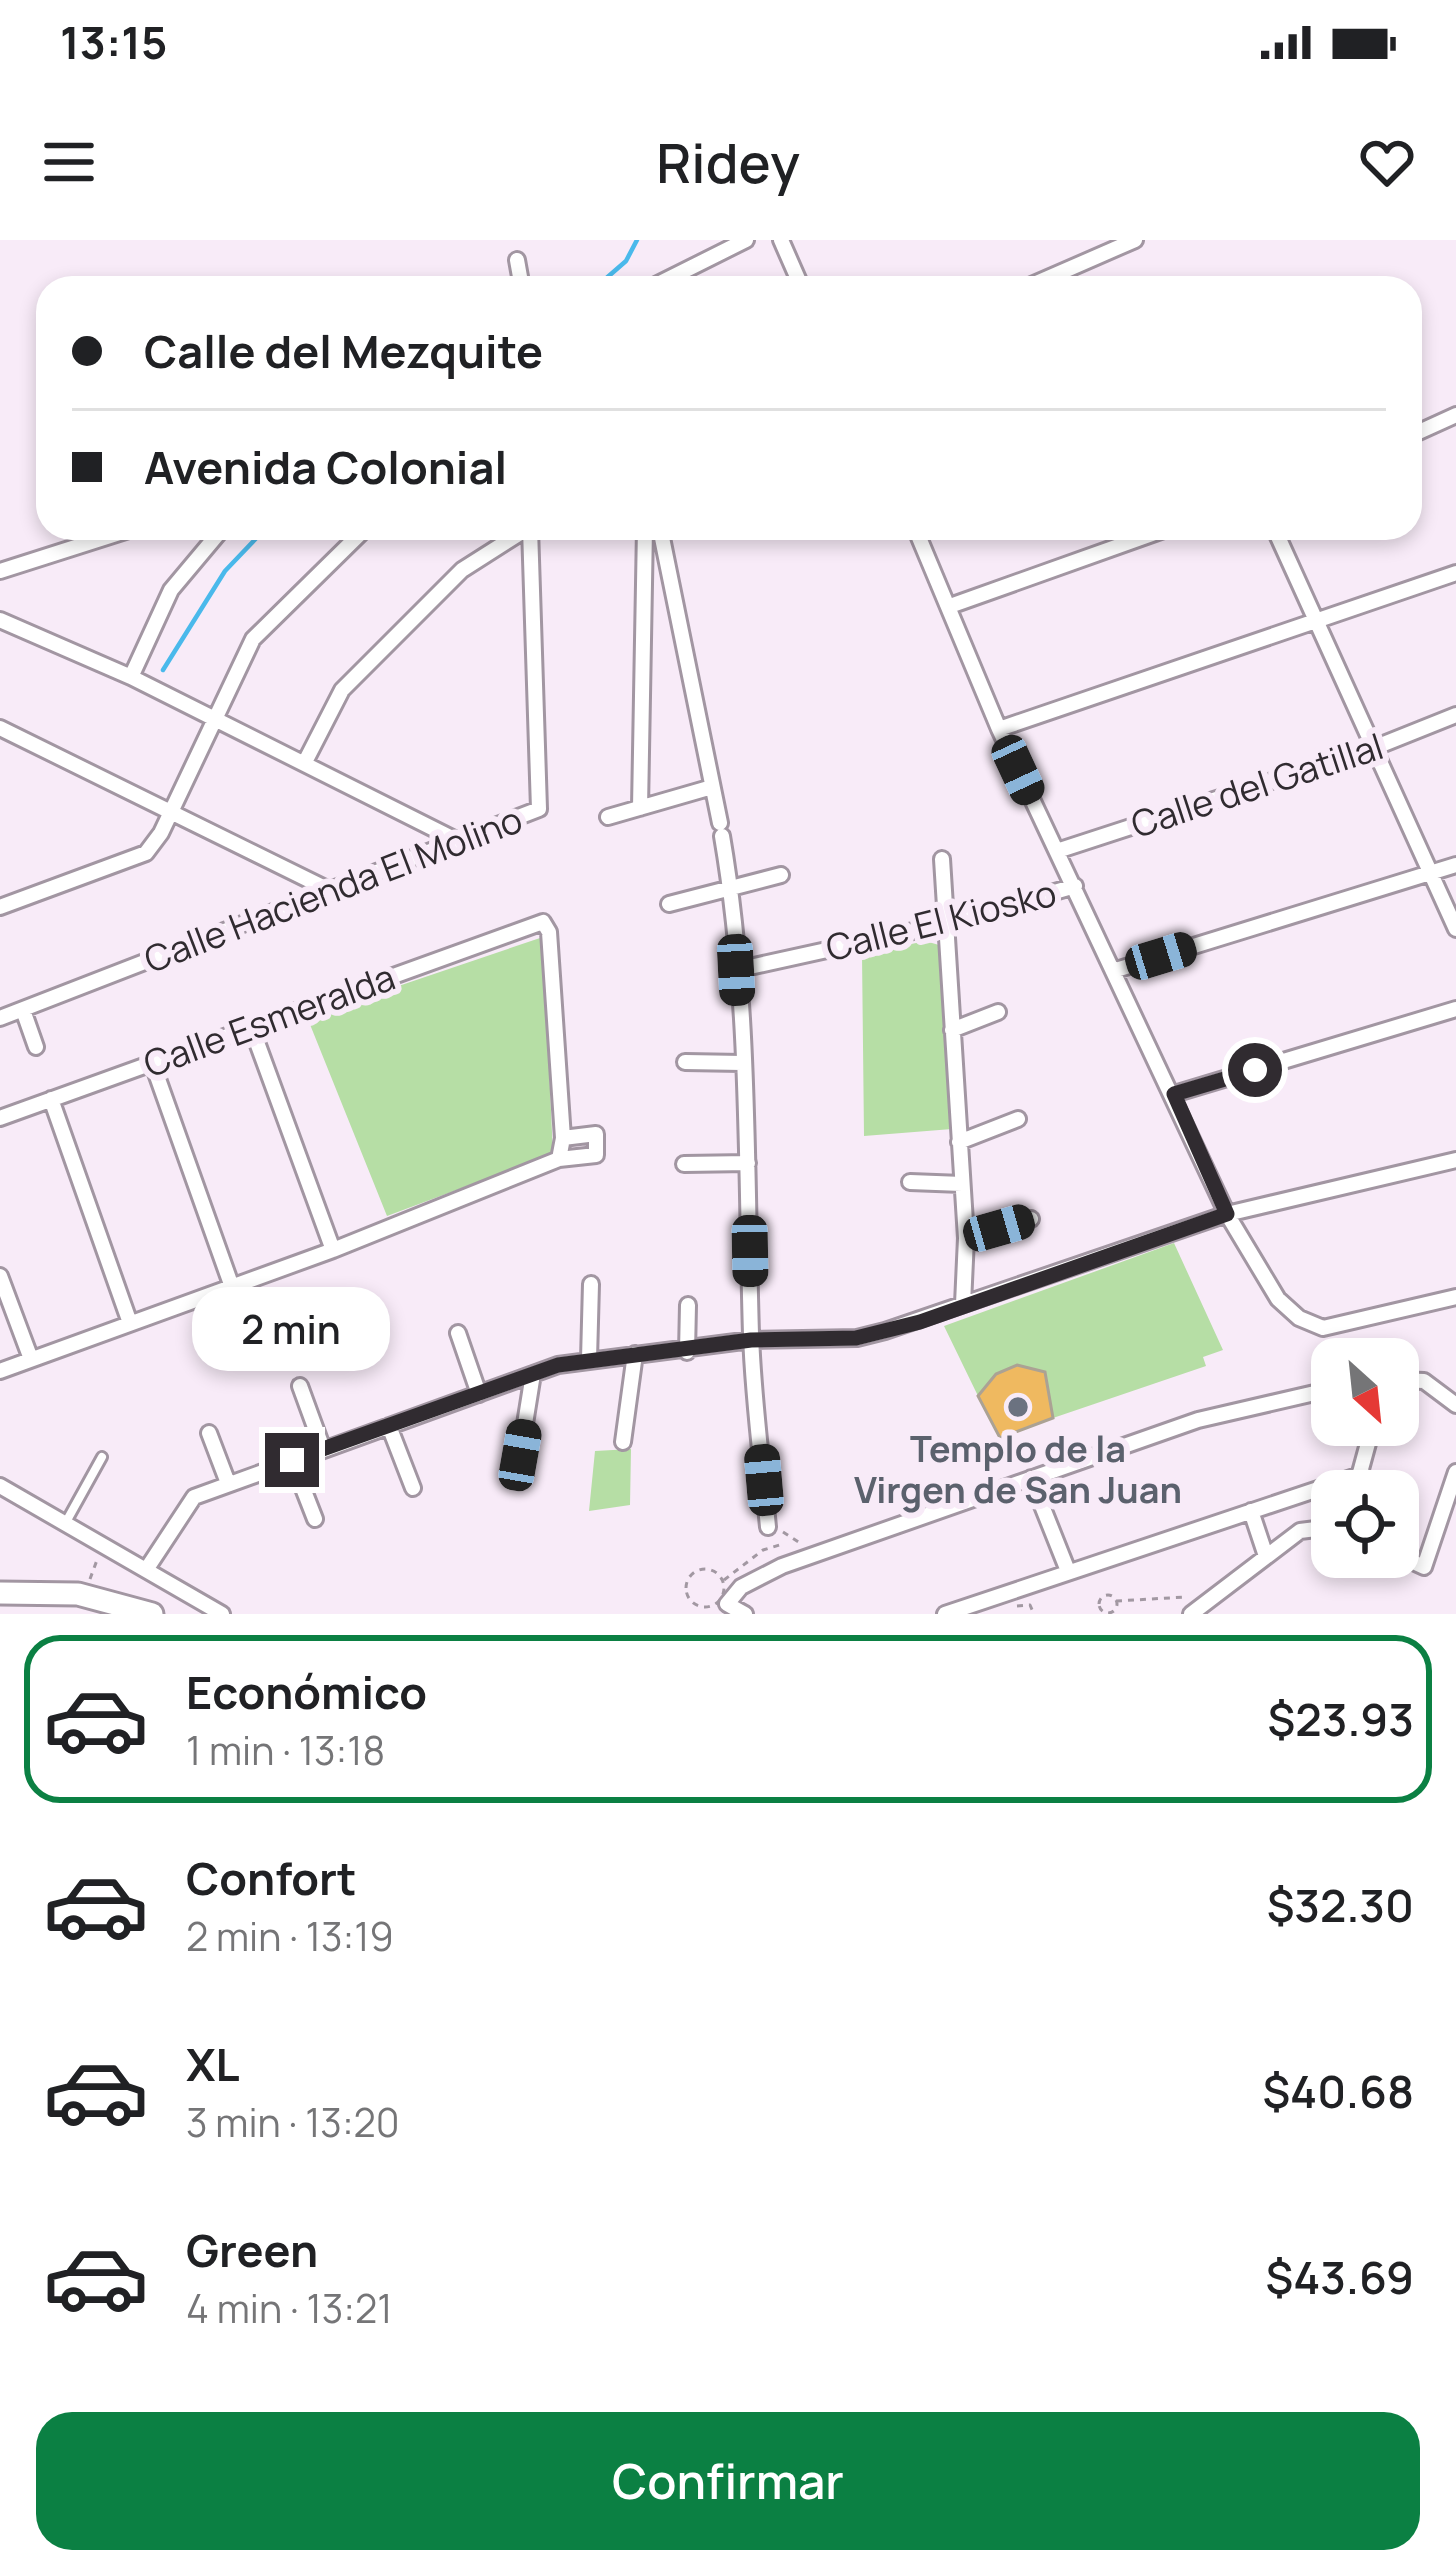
<!DOCTYPE html>
<html lang="es">
<head>
<meta charset="utf-8">
<style>
	:root { --surface:#fff; --page:#f6f6f6; --text:#202124; --muted:#757577; --line:#e0e0e0; --accent:#0b8043 }
	body { margin:0; font-family:Manrope,sans-serif; background:var(--page); color:var(--text); height:100vh; display:flex; flex-direction:column; font-size:45px; white-space:nowrap }
	* { box-sizing:border-box; margin:0 }
	p { font-size:39px; color:var(--muted) }
	.icon { flex:none; width:66px; height:66px; fill:none; stroke:currentColor; stroke-width:2; stroke-linecap:round; stroke-linejoin:round }
	.map { position:relative; height:1374px; overflow:hidden }
	.details { display:flex; flex-direction:column; background:var(--surface); flex:1 }
	.details>* { flex:none }
	.top-card { position:absolute; left:36px; top:36px; width:1386px; height:264px; border-radius:36px; box-shadow:0 6px 18px #0003; display:grid; align-content:center; height:264px; padding:0 36px; background:var(--surface) }
	.needle { width:78px; rotate:153deg }
	.buttons { position:absolute; left:1311px; top:1098px; display:grid; gap:24px }
	.buttons a { display:grid; place-items:center; width:108px; height:108px; border-radius:24px; background:var(--surface); box-shadow:0 6px 18px #0003; font-size:60px }
	.end { position:absolute; width:54px; height:54px; margin:-27px; border:15px solid #302b30; background:#fff; box-shadow:0 0 0 6px #fff }
	.from { border-radius:50% }
	.bubble { position:absolute; height:84px; border-radius:36px; background:var(--surface); box-shadow:0 6px 18px #0003; font-size:39px; font-weight:600; line-height:84px; text-align:center }
	.car { position:absolute; width:36px; height:72px; margin:-36px -18px; border-radius:15px; box-shadow:0 0 9px 3px #0007; background:linear-gradient(#222 24%,#8ab4d8 0 40%,#222 0 76%,#8ab4d8 0 86%,#222 0) }
	.top-card b { display:flex; align-items:center; gap:42px; height:114px; font-size:45px }
	.top-card b+b { border-top:3px solid var(--line) }
	.top-card i { width:30px; height:30px; background:var(--text) }
	ul { padding:21px 0 0; list-style:none }
	li { display:flex; align-items:center; gap:36px; height:168px; margin:0 24px 18px; padding:0 12px; border:6px solid transparent; border-radius:36px }
	li div { flex:1 }
	li b { display:block; font-size:45px }
	li em { font-style:normal; font-weight:600 }
	li.current { border-color:var(--accent) }
	li>.icon { width:108px; height:108px; stroke-width:1.5 }
	.primary-button { display:flex; gap:24px; margin-top:auto; padding:24px 36px }
	.primary-button a { flex:1; height:138px; border-radius:36px; background:var(--accent); color:#fff; font-size:48px; font-weight:600; line-height:138px; text-align:center }
	.status { display:flex; justify-content:space-between; align-items:center; height:84px; padding:0 60px; background:var(--surface); direction:ltr }
	.status svg { height:33px; fill:currentColor }
	header { display:flex; justify-content:space-between; align-items:center; height:156px; padding:0 36px; background:var(--surface); font-size:54px; font-weight:600 }
	.map>svg:first-child { display:block }
</style>
</head>
<body>
<div class="status"><b>13:15</b><svg viewBox="0 0 49 12"><path d="M0 12V9h3v3zM5 12V6h3v6zM10 12V3h3v9zM15 12V0h3v12zM26 1h20v11H26zM47 4h2v5h-2z"/></svg></div>
<header><svg class="icon" aria-label="menu" viewBox="0 0 24 24"><path d="M4 6h16M4 12h16M4 18h16"/></svg>Ridey<svg class="icon" aria-label="heart" viewBox="0 0 24 24"><path d="M12 20l-8-8c-3-5 5-10 8-4 3-6 11-1 8 4z"/></svg></header>
<div class="map">
<svg width="1456" height="1374" viewBox="0 0 1456 1374">
	<rect width="100%" height="100%" fill="#f8ebf8"/>
	<!-- green -->
	<path fill="#b6dea5" d="M543 697 553 914 387 976 307 777Z
		M925 701 939 705 952 889 864 896 862 715Z
		M1174 1003 1223 1110 1203 1117 1206 1126 1053 1178 1044 1132C1011 1125 999 1129 978 1156L944 1086Z
		M631 1209 630 1265 589 1271 595 1211Z"/>
	<g fill="none" stroke-linecap="round" stroke-linejoin="round">
		<!-- stream -->
		<path stroke="#4ab9eb" stroke-width="4.5" d="M595 48 626 21 637 0
			M163 430 225 331 266 288"/>
	</g>
	<!-- building -->
	<path fill="#efb960" stroke="#aba294" stroke-width="3" d="M1017 1125 1045 1132 1053 1178 1000 1198 978 1156 996 1134Z"/>
	<g fill="none" stroke-linecap="round" stroke-linejoin="round">
		<!-- service casing -->
		<g stroke="#a296a2" stroke-width="14">
			<path id="service" d="M66 1282 102 1217"/>
		</g>
		<!-- minor casing -->
		<g stroke="#a296a2" stroke-width="20">
			<path id="minor" d="M781 0 802 48
				M517 20 522 48
				M650 48 746 0
				M1025 48 1135 0
				M1410 196 1456 175
				M660 288 720 583
				M915 288 999 489 1227 974 1278 1059 1299 1078 1323 1088 1456 1057
				M1274 288 1456 689
				M0 331 135 288
				M950 366 1169 288
				M0 380 131 437 454 599
				M131 437 171 350 223 288
				M0 488 327 649
				M999 489 1456 333
				M305 522 342 450 462 330 528 288
				M640 568 645 288
				M608 577 712 547
				M722 596C750 759 746 929 751 1094 753 1158 762 1223 768 1287
				M1057 611 1376 507 1456 475
				M942 619 966 998 963 1064
				M669 664 781 635
				M0 667 146 613 161 593 253 399 366 288
				M736 730 945 684 1075 646
				M1116 730 1456 625
				M23 770 36 807
				M0 778 539 569 530 288
				M251 786 333 1010
				M952 790 998 772
				M152 822 232 1047
				M685 822 742 823
				M1174 854 1456 769
				M51 859 130 1083
				M0 878 543 682 549 692 563 898 559 919
				M959 902 1018 879
				M684 924 748 923
				M910 942 962 944
				M966 998 1031 979
				M0 1036 31 1119
				M458 1093 479 1154
				M687 1112 688 1065
				M589 1119 591 1044
				M0 1131 333 1010 559 919 596 915V894L563 898
				M1398 1140 1424 1141 1456 1165
				M300 1146 323 1209
				M389 1186 413 1248
				M209 1193 228 1243
				M623 1202 635 1114
				M520 1215 533 1134
				M292 1220 315 1279
				M1031 1238 1068 1331
				M0 1246 222 1374
				M1355 1251 1373 1185
				M1251 1271 1266 1316
				M1398 1315 1424 1327 1456 1232
				M146 1330 194 1257 558 1125 751 1100 857 1098 885 1091 1227 974 1456 920
				M745 1374 727 1364 741 1347 782 1326 1198 1180 1332 1149
				M945 1374 1363 1234
				M1191 1374 1300 1291 1332 1287"/>
		</g>
		<!-- primary casing -->
		<g stroke="#a296a2" stroke-width="27">
			<path id="primary" d="M0 1353 78 1354 152 1374"/>
		</g>
		<!-- path -->
		<path stroke="#a298a2" stroke-width="3" stroke-dasharray="6 6" stroke-linecap="butt" d="M783 1292 800 1303
			M686 1348a19 19 0 1 1 38 0a19 19 0 1 1-38 0Z
			M90 1339 97 1320
			M724 1340 763 1310 783 1304
			M1099 1364a9 9 0 1 1 18 0a9 9 0 1 1-18 0Z
			M1116 1361 1186 1357
			M1017 1366 1030 1365 1034 1374"/>
		<!-- service -->
		<use href="#service" stroke="#fff" stroke-width="8"/>
		<!-- minor -->
		<use href="#minor" stroke="#fff" stroke-width="14"/>
		<!-- primary -->
		<use href="#primary" stroke="#fff" stroke-width="21"/>
	</g>
	<g fill="none" stroke-linecap="round" stroke-linejoin="round">
		<!-- route -->
		<path stroke="#302b30" stroke-width="15" d="M292 1220 558 1125 751 1100 856 1098 920 1082 1227 974 1174 854 1255 830"/>
	</g>
	<!-- markers -->
	<circle fill="#6b7280" stroke="#f8ebf8" stroke-width="4.5" cx="1018" cy="1167" r="12"/>
	<g text-anchor="middle" dominant-baseline="central" stroke-width="12" stroke-linejoin="round" paint-order="stroke">
		<!-- street labels -->
		<g font-size="36" fill="#302b30" stroke="#f8ebf8">
			<text transform="translate(1257 545) rotate(-18)">Calle del Gatillal</text>
			<text transform="translate(333 649) rotate(-21)">Calle Hacienda El Molino</text>
			<text transform="translate(941 680) rotate(-14)">Calle El Kiosko</text>
			<text transform="translate(269 780) rotate(-20)">Calle Esmeralda</text>
		</g>
		<!-- worship labels -->
		<g font-size="36" font-weight="bold" fill="#5b616d" stroke="#f8ebf8">
			<text x="1018" y="1208">Templo de la<tspan x="1018" dy="41">Virgen de San Juan</tspan></text>
		</g>
	</g>
</svg>
<div class="buttons">
<a><svg class="needle" viewBox="-14 -14 28 28"><path d="M0-13l5 13h-10z" fill="#e53935"/><path d="M0 13l5-13h-10z" fill="#757577"/></svg></a>
<a><svg class="icon" aria-label="locate" viewBox="0 0 24 24"><circle cx="12" cy="12" r="6"/><path d="M12 2v4M12 18v4M2 12h4M18 12h4"/></svg></a>
</div>
<i class="end from" style="left:1255px;top:830px"></i>
<i class="end" style="left:292px;top:1220px"></i>
<div class="bubble" style="left:192px;top:1047px;width:198px">2 min</div>
<i class="car" style="left:1018px;top:530px;rotate:155deg"></i>
<i class="car" style="left:1161px;top:716px;rotate:73deg"></i>
<i class="car" style="left:736px;top:730px;rotate:177deg"></i>
<i class="car" style="left:999px;top:988px;rotate:74deg"></i>
<i class="car" style="left:750px;top:1011px;rotate:179deg"></i>
<i class="car" style="left:520px;top:1215px;rotate:10deg"></i>
<i class="car" style="left:764px;top:1240px;rotate:355deg"></i>
<div class="top-card">
<b><i class="from"></i>Calle del Mezquite</b>
<b><i></i>Avenida Colonial</b>
</div>
</div>
<section class="details">
<ul>
<li class="current"><svg class="icon" aria-label="car" viewBox="0 0 24 24"><path d="M5 17H2v-5l4-1 3-4h7l3 4 3 1v5h-3M9 17h6M6 11h13"/><circle cx="7" cy="17" r="2"/><circle cx="17" cy="17" r="2"/></svg><div><b>Económico</b><p>1 min · 13:18</p></div><em>$23.93</em></li>
<li><svg class="icon" aria-label="car" viewBox="0 0 24 24"><path d="M5 17H2v-5l4-1 3-4h7l3 4 3 1v5h-3M9 17h6M6 11h13"/><circle cx="7" cy="17" r="2"/><circle cx="17" cy="17" r="2"/></svg><div><b>Confort</b><p>2 min · 13:19</p></div><em>$32.30</em></li>
<li><svg class="icon" aria-label="car" viewBox="0 0 24 24"><path d="M5 17H2v-5l4-1 3-4h7l3 4 3 1v5h-3M9 17h6M6 11h13"/><circle cx="7" cy="17" r="2"/><circle cx="17" cy="17" r="2"/></svg><div><b>XL</b><p>3 min · 13:20</p></div><em>$40.68</em></li>
<li><svg class="icon" aria-label="car" viewBox="0 0 24 24"><path d="M5 17H2v-5l4-1 3-4h7l3 4 3 1v5h-3M9 17h6M6 11h13"/><circle cx="7" cy="17" r="2"/><circle cx="17" cy="17" r="2"/></svg><div><b>Green</b><p>4 min · 13:21</p></div><em>$43.69</em></li>
</ul>
<div class="primary-button"><a>Confirmar</a></div>
</section>
</body>
</html>
